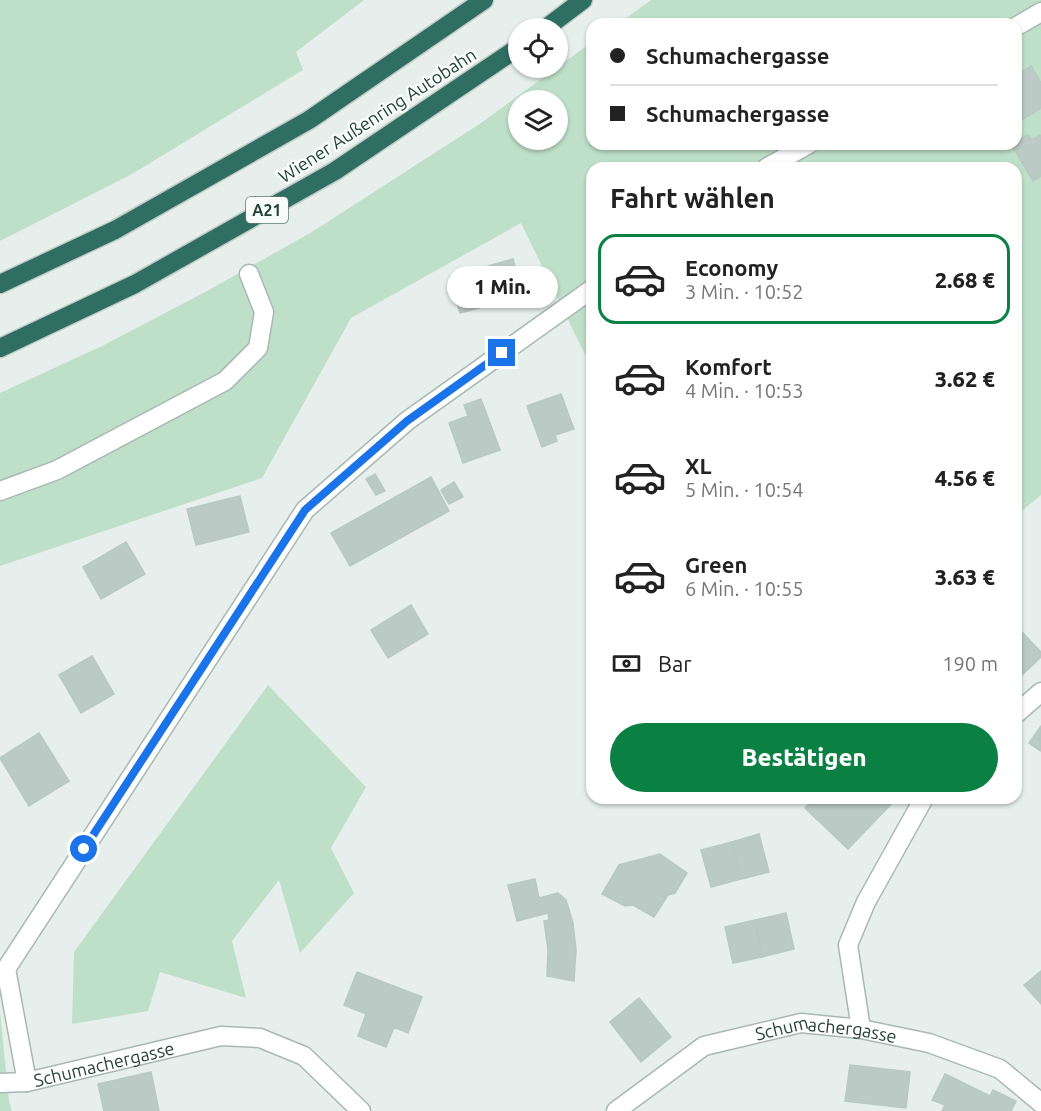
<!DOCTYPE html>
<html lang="de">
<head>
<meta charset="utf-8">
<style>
	:root { --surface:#fff; --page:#f6f6f6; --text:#222; --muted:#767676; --line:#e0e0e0; --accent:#0b8043 }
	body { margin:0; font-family:Ubuntu,sans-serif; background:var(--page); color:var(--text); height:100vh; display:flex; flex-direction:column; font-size:22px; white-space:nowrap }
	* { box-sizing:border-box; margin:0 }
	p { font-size:20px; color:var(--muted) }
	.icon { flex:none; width:33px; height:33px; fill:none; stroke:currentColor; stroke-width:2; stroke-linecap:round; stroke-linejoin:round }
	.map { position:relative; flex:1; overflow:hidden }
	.sheet { position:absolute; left:586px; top:162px; width:436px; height:642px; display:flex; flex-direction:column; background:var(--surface); border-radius:18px; box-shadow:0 2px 4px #0004 }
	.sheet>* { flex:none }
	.hud { position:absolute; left:586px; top:18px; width:436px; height:132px; border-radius:18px; box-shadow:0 2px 4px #0004; display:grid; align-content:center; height:132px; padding:0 24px; background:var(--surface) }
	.controls { position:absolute; left:508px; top:18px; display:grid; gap:12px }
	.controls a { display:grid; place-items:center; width:60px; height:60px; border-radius:50%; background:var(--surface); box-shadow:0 2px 4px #0004; font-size:30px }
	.end { position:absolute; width:27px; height:27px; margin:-14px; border:8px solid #1a73e8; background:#fff; box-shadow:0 0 0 3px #fff }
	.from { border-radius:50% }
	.bubble { position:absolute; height:42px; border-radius:21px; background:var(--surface); box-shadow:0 2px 4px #0004; font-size:20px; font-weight:800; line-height:42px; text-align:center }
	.hud b { display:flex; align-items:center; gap:21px; height:57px; font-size:22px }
	.hud b+b { border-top:2px solid var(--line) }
	.hud i { width:15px; height:15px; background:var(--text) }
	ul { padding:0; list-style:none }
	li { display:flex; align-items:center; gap:18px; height:90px; margin:0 12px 9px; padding:0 12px; border:3px solid transparent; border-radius:18px }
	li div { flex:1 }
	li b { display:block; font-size:22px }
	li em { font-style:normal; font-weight:800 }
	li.on { border-color:var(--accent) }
	li>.icon { width:54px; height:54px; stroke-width:1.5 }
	h2 { padding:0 24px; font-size:27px; line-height:72px }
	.pay { display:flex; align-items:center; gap:15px; height:66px; padding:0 24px; font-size:22px }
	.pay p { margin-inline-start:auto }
	.button { display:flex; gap:12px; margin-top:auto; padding:12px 24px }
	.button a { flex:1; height:69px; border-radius:36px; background:var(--accent); color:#fff; font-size:24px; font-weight:800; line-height:69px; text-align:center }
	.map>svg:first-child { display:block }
</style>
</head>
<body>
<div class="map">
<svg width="1041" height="1111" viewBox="0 0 1041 1111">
	<rect width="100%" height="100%" fill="#e6efeb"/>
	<!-- green -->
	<path fill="#bfe0c8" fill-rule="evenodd" d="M0 0H364L296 52 303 70 132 174 0 241Z
		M651 0H1041V495L1017 515V168H592V369L521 223 351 318 262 478 0 566V393L102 346 207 291 312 232 481 123 592 42V144H1017V24H618ZM519 100H558V140H519Z
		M268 685 366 787 331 848 354 893 300 953 279 880 232 941 246 998 160 972 148 1011 72 1024 74 952Z
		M0 1011 9 1101 12 1111H0Z"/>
	<!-- building -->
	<path fill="#bbcac4" stroke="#b8c9c2" stroke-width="1.5" d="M1031 66 1041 83V108L1020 121 1017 116V75Z
		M1028 135 1032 140 1041 135V176L1033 181 1011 144H1017V141Z
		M513 259 520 285 491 293 494 304 460 313 450 277Z
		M561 394 574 429 555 435 557 441 542 447 527 406Z
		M481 399 500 450 463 463 449 423 468 416 464 405Z
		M375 474 385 491 376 495 366 479Z
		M431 477 449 511 350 566 331 533Z
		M454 482 463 497 449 504 441 490Z
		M240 496 249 532 196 545 187 509Z
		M126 542 145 574 101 599 83 567Z
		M411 605 428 634 388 658 371 630Z
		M1019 629 1041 652V657L1020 677 1017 674V631Z
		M92 656 114 694 81 713 59 675Z
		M1041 726V751L1029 743Z
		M39 733 69 781 29 806 0 758Z
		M815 798H897L848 849 805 808Z
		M759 834 769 872 741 879 732 842Z
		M732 842 741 879 711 887 701 850Z
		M660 854 687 873 675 893 668 895 654 917 633 905 625 906 602 894 619 865Z
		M535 879 539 898 558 893 566 900 573 923 576 950 574 981 547 976 548 950 544 921 549 920 548 913 517 921 508 885Z
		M786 913 794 949 762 957 755 920Z
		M755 920 762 957 733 963 725 927Z
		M1041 971V1004L1024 985Z
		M357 972 422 997 408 1033 394 1027 386 1047 358 1036 366 1014 344 1005Z
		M639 998 671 1037 641 1062 610 1022Z
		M850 1065 910 1072 906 1108 845 1101Z
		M151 1072 159 1111H104L98 1084Z
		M945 1074 990 1096 993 1090 1016 1101 1011 1111H942L945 1105 932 1100Z"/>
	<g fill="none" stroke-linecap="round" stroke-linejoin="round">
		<!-- minor casing -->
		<g stroke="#a8b8b2" stroke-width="21">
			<g id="minor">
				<path d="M1017 26 1041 12"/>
				<path d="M766 168 809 144"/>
				<path d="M0 491 57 470 225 381 258 348 264 312 249 274"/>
				<path d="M1017 713 1041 692"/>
				<path d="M861 1029 848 945 866 902 924 798"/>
				<path d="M27 1082 6 969 305 510 407 421 592 289"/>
				<path id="s1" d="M0 1083 27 1082 221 1036 260 1038 304 1056 361 1111"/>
				<path id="s2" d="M616 1111 704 1046 801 1023 861 1029 929 1043 1000 1069 1041 1103"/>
			</g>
		</g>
		<!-- motorway casing -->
		<g stroke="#c2cac8" stroke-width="21">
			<path id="motorway" d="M546 28 583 0
				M0 284 115 230 309 120 484 0
				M0 348 135 284 335 171 519 47"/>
		</g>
		<!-- minor -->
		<use href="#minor" stroke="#fff" stroke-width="18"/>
		<!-- motorway -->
		<use href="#motorway" stroke="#2f6f62" stroke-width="18"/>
	</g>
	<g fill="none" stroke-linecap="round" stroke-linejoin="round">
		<!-- route -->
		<path stroke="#1a73e8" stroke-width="8" d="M84 849 305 510 407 421 502 353"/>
	</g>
	<g text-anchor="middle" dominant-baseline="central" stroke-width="5" stroke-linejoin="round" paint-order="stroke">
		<!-- shield labels -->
		<rect fill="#f7fbf9" stroke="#637a73" stroke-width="1.5" x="246" y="197" width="42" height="26" rx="4.5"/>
		<g font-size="16" font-weight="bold" fill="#24423a">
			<text x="267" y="210">A21</text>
		</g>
		<!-- street labels -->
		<g font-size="18" fill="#24423a" stroke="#f7fbf9">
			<text transform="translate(377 115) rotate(-33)">Wiener Außenring Autobahn</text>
			<text stroke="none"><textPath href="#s2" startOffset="234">Schumachergasse</textPath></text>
			<text stroke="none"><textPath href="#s1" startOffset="106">Schumachergasse</textPath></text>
		</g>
	</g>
</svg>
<div class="controls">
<a><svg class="icon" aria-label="locate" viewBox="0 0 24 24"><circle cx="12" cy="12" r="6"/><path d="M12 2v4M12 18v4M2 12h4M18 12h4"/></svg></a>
<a><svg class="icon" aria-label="layers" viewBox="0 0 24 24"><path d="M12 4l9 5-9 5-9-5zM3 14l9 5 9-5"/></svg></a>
</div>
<i class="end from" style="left:84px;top:849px"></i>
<i class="end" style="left:502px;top:353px"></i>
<div class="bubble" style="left:447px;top:266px;width:111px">1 Min.</div>
<div class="hud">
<b><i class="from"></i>Schumachergasse</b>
<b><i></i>Schumachergasse</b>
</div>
<section class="sheet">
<h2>Fahrt wählen</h2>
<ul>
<li class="on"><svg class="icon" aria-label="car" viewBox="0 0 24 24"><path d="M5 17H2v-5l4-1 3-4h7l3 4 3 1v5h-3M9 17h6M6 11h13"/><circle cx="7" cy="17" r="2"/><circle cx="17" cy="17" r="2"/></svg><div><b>Economy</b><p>3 Min. · 10:52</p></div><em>2.68 €</em></li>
<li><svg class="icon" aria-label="car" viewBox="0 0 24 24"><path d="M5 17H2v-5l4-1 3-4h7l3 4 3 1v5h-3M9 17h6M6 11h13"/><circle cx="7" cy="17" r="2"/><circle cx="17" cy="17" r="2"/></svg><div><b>Komfort</b><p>4 Min. · 10:53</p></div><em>3.62 €</em></li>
<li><svg class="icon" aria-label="car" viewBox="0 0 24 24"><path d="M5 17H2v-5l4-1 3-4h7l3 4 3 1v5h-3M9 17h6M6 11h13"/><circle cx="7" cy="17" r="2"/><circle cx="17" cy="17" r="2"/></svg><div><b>XL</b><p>5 Min. · 10:54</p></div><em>4.56 €</em></li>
<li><svg class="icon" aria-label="car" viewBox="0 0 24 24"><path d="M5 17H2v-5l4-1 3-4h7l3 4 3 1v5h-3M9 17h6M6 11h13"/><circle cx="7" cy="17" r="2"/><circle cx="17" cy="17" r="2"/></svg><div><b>Green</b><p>6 Min. · 10:55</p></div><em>3.63 €</em></li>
</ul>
<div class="pay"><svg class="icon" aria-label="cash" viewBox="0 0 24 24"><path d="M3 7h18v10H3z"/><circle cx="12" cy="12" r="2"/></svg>Bar<p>190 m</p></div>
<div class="button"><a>Bestätigen</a></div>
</section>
</div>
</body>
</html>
